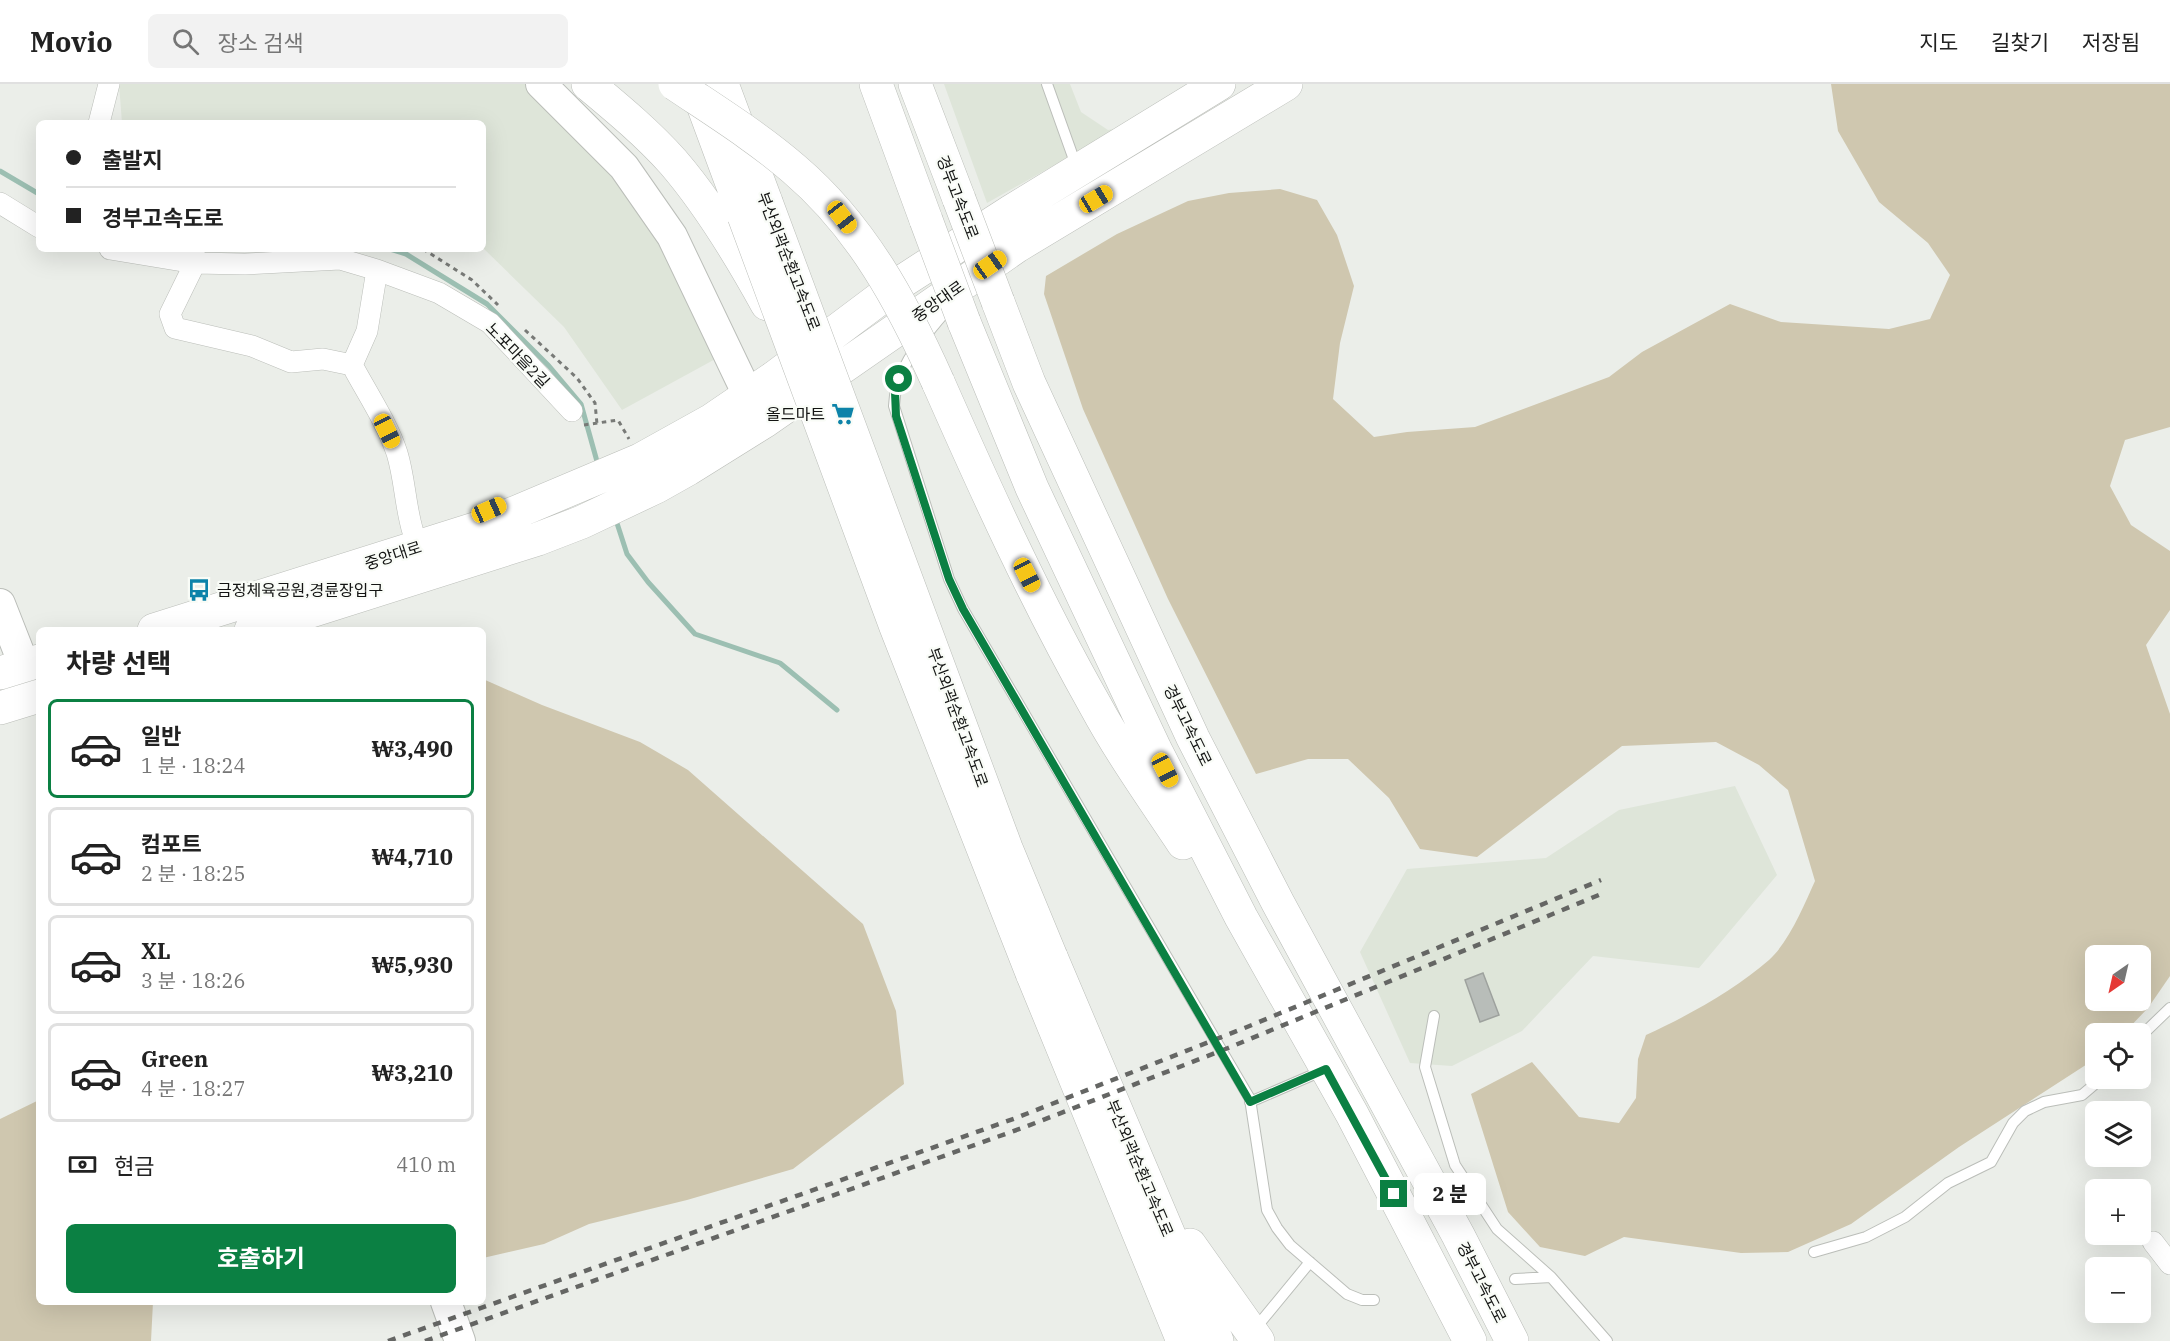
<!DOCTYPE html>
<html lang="ko">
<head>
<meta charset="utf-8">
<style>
	:root { --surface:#fff; --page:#f2f2f2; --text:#222; --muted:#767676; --line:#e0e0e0; --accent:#0b8043 }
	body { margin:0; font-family:"IBM Plex Serif","Noto Sans KR",serif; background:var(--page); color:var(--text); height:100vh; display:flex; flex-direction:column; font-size:22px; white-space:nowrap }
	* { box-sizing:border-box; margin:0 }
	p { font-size:20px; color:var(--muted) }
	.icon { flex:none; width:33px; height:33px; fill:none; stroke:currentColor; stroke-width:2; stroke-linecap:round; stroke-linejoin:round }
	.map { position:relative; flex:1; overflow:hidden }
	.panel { position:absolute; left:36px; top:543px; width:450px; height:678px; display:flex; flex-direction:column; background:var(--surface); border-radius:9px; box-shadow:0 6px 24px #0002 }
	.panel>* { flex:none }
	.banner { position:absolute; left:36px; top:36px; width:450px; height:132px; border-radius:9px; box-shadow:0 6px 24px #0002; display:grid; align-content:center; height:132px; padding:0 30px; background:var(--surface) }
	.needle { width:39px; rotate:214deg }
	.buttons { position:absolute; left:2085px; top:861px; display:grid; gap:12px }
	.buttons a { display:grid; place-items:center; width:66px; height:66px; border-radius:9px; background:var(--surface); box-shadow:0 6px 24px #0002; font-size:30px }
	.end { position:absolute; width:27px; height:27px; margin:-14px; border:8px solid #0b8043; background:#fff; box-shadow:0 0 0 3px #fff }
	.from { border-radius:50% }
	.bubble { position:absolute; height:42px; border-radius:9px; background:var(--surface); box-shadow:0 6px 24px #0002; font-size:20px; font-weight:700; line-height:42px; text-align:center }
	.car { position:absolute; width:18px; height:36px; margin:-18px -9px; border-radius:8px; box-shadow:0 0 4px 2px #0007; background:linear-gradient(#f5c518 24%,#345 0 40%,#f5c518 0 76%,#345 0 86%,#f5c518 0) }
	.banner b { display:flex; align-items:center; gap:21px; height:57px; font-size:22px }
	.banner b+b { border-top:2px solid var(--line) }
	.banner i { width:15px; height:15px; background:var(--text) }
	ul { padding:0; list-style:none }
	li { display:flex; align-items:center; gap:18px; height:99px; margin:0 12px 9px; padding:0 18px; border:3px solid var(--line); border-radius:9px }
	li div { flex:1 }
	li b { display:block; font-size:22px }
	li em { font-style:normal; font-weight:700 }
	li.selected { border-color:var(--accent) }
	li>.icon { width:54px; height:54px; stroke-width:1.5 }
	h2 { padding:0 30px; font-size:27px; line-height:72px }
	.pay { display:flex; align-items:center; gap:15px; height:66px; padding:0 30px; font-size:22px }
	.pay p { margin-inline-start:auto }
	.action { display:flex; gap:12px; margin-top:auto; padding:12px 30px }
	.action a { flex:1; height:69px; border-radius:9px; background:var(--accent); color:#fff; font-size:24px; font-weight:700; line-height:69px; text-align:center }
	header { display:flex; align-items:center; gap:36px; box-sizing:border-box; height:84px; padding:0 30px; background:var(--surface); border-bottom:2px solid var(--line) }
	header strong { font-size:28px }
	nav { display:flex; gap:33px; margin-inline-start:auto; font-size:21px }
	.search { width:420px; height:54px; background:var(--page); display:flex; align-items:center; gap:15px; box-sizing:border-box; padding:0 21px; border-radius:9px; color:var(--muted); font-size:22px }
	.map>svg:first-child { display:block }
</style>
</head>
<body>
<header>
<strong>Movio</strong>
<div class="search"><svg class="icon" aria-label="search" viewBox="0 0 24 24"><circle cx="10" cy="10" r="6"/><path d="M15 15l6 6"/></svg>장소 검색</div>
<nav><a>지도</a><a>길찾기</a><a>저장됨</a></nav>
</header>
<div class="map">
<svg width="2170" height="1257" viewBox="0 0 2170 1257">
	<rect width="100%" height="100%" fill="#ebeee9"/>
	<!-- built -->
	<path fill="#dee5d9" d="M119 0H526L581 51 657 151 719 273 622 326 564 243 483 164V39H122Z
		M944 0H1070L1081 28 1108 46 1120 44 987 119Z
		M1735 702 1777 791 1699 884 1593 872 1522 947 1452 982 1410 979 1360 868 1407 785 1546 774 1619 726Z"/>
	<!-- green -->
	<path fill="#cfc7af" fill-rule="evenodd" d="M1831 0H2170V343L2125 356 2110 402 2131 441 2170 467V526L2146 561 2170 630V892L2148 924 2124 949 2096 950 2095 975 1959 1063 1851 1140 1788 1168 1741 1169 1624 1153 1585 1172 1540 1163 1508 1128 1471 1010 1532 978 1579 1033 1619 1039 1636 1014 1638 975 1646 951C1686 933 1736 905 1769 876 1789 858 1804 821 1815 797L1788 706 1759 681 1716 658 1622 662 1477 773 1420 765 1389 714 1348 675H1308L1256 690 1168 515 1083 325 1044 210 1046 192 1117 150 1188 117 1229 109 1280 105 1317 116 1337 151 1354 202 1340 259 1333 315 1374 353 1407 348 1475 343 1609 293 1642 268 1730 220 1781 238 1889 245 1930 235 1950 191 1928 159 1879 118 1838 47ZM2096 872H2140V916H2096Z
		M483 595 542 621 640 658 688 686 863 840 896 927 904 1000 793 1085 687 1116 589 1140 544 1160 483 1174Z
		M39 1016V1218H153L151 1257H0V1035Z"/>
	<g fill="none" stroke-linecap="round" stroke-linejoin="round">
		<!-- stream -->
		<path stroke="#9cbfb2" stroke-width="5" d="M0 87 39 110
			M390 165 406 170 487 220 549 282 581 320 598 381
			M615 433 627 470 648 498 695 550 780 579 837 626"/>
	</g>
	<!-- building -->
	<path fill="#b8bdb9" stroke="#9ea29e" stroke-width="1.5" d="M1483 889 1499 931 1480 938 1465 896Z"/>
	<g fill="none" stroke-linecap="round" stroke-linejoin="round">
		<!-- lane casing -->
		<g stroke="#bbbeb9" stroke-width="12">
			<path id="lane" d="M1047 0 1077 84
				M945 228C922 256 895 284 894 322L949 495 963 525 1250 1015 1267 1126 1277 1144 1290 1161 1347 1210 1362 1216H1374
				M1434 932 1425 983 1455 1081 1497 1145 1551 1193 1607 1257
				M2140 953 2170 924
				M1250 1018 1324 986
				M1814 1168 1866 1153 1905 1133 1948 1099 1991 1078 2013 1039 2025 1027 2044 1018 2082 1011 2102 994
				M1515 1195 1551 1193
				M1254 1246 1310 1178"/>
		</g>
		<!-- street casing -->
		<g stroke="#bbbeb9" stroke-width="22">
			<path id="street" d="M99 39 109 0
				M0 119 39 143
				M110 165 195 179 245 180 340 175 377 186 439 209 490 239 572 327
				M194 167 195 179 170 230 175 244 252 262 291 278 323 275 352 281
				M377 186 367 247 352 281C367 309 387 339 397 369 405 395 405 422 413 448
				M2153 1158 2170 1180"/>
		</g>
		<!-- secondary casing -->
		<g stroke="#bbbeb9" stroke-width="32">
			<path id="secondary" d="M541 0 624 83 672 152 748 311 761 331
				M0 520 24 581
				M446 1218 460 1257"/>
		</g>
		<!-- primary casing -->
		<g stroke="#bbbeb9" stroke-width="34">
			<path id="primary" d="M154 546 481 443 640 376 712 336 775 293 903 197 1010 128 1219 0
				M251 546 538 455 582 438 656 403 688 385 765 337 1017 162 1286 0
				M0 589 39 577
				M0 624 39 612"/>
		</g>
		<!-- highway casing -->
		<g stroke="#bbbeb9" stroke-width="34">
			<path id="highway" d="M588 0C618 25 647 49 673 78 710 121 740 171 767 220
				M722 0 766 118
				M876 0 926 136
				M915 0 959 115
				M696 2 744 132
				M998 218 1029 299 1193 654 1278 819 1458 1151 1512 1257
				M964 238 1032 404 1155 665 1241 833 1352 1030 1470 1257
				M938 298C986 407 1036 517 1095 621 1121 669 1153 714 1183 759
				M1051 873 1183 1184 1217 1257
				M1032 889 1183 1257
				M1190 1161 1258 1257"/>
		</g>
		<!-- path -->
		<path stroke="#787a77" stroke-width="3" stroke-dasharray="4.5 4.5" stroke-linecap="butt" d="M423 165 472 196 498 221
			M525 246 577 294 595 319 597 340
			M584 341 618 336 629 355"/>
		<!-- lane -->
		<use href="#lane" stroke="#fff" stroke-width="10"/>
		<!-- street -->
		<use href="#street" stroke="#fff" stroke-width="21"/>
		<!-- secondary -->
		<use href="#secondary" stroke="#fff" stroke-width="30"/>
		<!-- primary -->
		<use href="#primary" stroke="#fff" stroke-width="33"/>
		<!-- highway -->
		<use href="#highway" stroke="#fff" stroke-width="33"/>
		<!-- rail -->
		<path stroke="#656664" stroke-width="4.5" stroke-dasharray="8 8" stroke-linecap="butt" d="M388 1257 1016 1034 1247 943 1601 796
			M425 1257 1025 1043 1228 964 1606 808"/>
		<!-- highway-bridge casing -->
		<g stroke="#bbbeb9" stroke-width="34" stroke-linecap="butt">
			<path id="highway-bridge" d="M675 0C715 27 757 53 794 85 862 143 902 218 938 298
				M959 115 998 218
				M766 118 1006 764 1051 873
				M744 132 896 543 1032 889
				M926 136 964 238"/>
		</g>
		<!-- highway-bridge -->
		<use href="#highway-bridge" stroke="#fff" stroke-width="33"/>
	</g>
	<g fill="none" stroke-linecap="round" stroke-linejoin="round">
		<!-- route -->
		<path stroke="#0b8043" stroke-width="8" d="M899 295 895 308 896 332 949 495 963 525 1250 1018 1326 985 1394 1110"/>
	</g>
	<!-- icons -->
	<defs>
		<g id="supermarket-bare" transform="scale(1.8)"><path d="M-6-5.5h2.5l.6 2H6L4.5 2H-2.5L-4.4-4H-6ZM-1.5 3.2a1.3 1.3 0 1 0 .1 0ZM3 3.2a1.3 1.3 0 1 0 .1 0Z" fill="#0d83a9" stroke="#f9fcf7" stroke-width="2.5" paint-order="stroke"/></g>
		<g id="bus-bare" transform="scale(1.8)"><path d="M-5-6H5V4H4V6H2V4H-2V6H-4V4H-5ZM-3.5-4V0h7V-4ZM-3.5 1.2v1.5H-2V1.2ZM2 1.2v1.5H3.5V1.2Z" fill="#0d83a9" stroke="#f9fcf7" stroke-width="2.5" paint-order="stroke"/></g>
	</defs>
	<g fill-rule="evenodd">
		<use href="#supermarket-bare" x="843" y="330"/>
		<use href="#bus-bare" x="199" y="506"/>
	</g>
	<g text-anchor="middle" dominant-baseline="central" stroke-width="4.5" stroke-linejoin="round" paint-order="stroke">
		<!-- street labels -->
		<g font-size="16" fill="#131413" stroke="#f9fcf7">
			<text transform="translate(958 113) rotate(69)">경부고속도로</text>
			<text transform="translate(789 177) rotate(69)">부산외곽순환고속도로</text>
			<text transform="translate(938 217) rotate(-35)">중앙대로</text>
			<text transform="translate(518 271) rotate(46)">노포마을2길</text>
			<text transform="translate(393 471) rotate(-18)">중앙대로</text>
			<text transform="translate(958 633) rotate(70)">부산외곽순환고속도로</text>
			<text transform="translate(1188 641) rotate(64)">경부고속도로</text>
			<text transform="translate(1140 1084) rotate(67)">부산외곽순환고속도로</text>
			<text transform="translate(1482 1198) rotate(63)">경부고속도로</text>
		</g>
		<!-- poi labels -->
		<g font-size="16" fill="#131413" stroke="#f9fcf7" text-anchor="end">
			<text x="825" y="330">올드마트</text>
			<text x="217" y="506" text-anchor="start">금정체육공원,경륜장입구</text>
		</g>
	</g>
</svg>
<div class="buttons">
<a><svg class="needle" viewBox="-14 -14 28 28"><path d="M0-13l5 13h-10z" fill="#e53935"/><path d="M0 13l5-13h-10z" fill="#767676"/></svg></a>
<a><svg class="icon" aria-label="locate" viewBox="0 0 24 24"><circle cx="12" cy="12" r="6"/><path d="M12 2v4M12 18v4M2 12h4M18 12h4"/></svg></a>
<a><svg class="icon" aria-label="layers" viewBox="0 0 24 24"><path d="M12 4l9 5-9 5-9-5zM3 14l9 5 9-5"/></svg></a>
<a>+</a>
<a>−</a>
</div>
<i class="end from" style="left:899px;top:295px"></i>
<i class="end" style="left:1394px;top:1110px"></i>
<div class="bubble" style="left:1414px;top:1089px;width:72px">2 분</div>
<i class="car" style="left:1096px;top:115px;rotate:59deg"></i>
<i class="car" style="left:842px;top:133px;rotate:142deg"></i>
<i class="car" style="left:990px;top:181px;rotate:55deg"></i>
<i class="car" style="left:387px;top:347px;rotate:154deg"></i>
<i class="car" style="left:489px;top:426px;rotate:66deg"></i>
<i class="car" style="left:1027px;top:491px;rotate:153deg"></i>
<i class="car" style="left:1165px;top:686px;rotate:153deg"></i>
<div class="banner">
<b><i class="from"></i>출발지</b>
<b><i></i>경부고속도로</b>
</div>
<section class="panel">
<h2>차량 선택</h2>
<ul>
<li class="selected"><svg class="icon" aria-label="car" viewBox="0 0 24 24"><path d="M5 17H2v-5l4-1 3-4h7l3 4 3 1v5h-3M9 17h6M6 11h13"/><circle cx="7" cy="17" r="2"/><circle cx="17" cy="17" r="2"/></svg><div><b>일반</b><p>1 분 · 18:24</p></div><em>₩3,490</em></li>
<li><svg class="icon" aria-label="car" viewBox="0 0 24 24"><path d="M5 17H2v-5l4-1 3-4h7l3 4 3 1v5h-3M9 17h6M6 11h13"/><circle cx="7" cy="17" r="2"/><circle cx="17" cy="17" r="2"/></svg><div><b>컴포트</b><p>2 분 · 18:25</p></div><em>₩4,710</em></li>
<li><svg class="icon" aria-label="car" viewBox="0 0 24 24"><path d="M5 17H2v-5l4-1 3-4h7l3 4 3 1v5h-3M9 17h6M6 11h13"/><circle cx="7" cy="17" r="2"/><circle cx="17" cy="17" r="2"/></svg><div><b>XL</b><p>3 분 · 18:26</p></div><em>₩5,930</em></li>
<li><svg class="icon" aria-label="car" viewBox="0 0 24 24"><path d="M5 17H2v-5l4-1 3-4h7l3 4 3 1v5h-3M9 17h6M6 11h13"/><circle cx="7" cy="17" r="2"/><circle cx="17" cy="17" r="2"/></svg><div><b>Green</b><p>4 분 · 18:27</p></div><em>₩3,210</em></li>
</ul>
<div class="pay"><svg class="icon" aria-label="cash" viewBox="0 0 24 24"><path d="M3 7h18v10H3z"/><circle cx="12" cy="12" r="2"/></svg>현금<p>410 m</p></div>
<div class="action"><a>호출하기</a></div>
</section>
</div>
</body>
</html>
